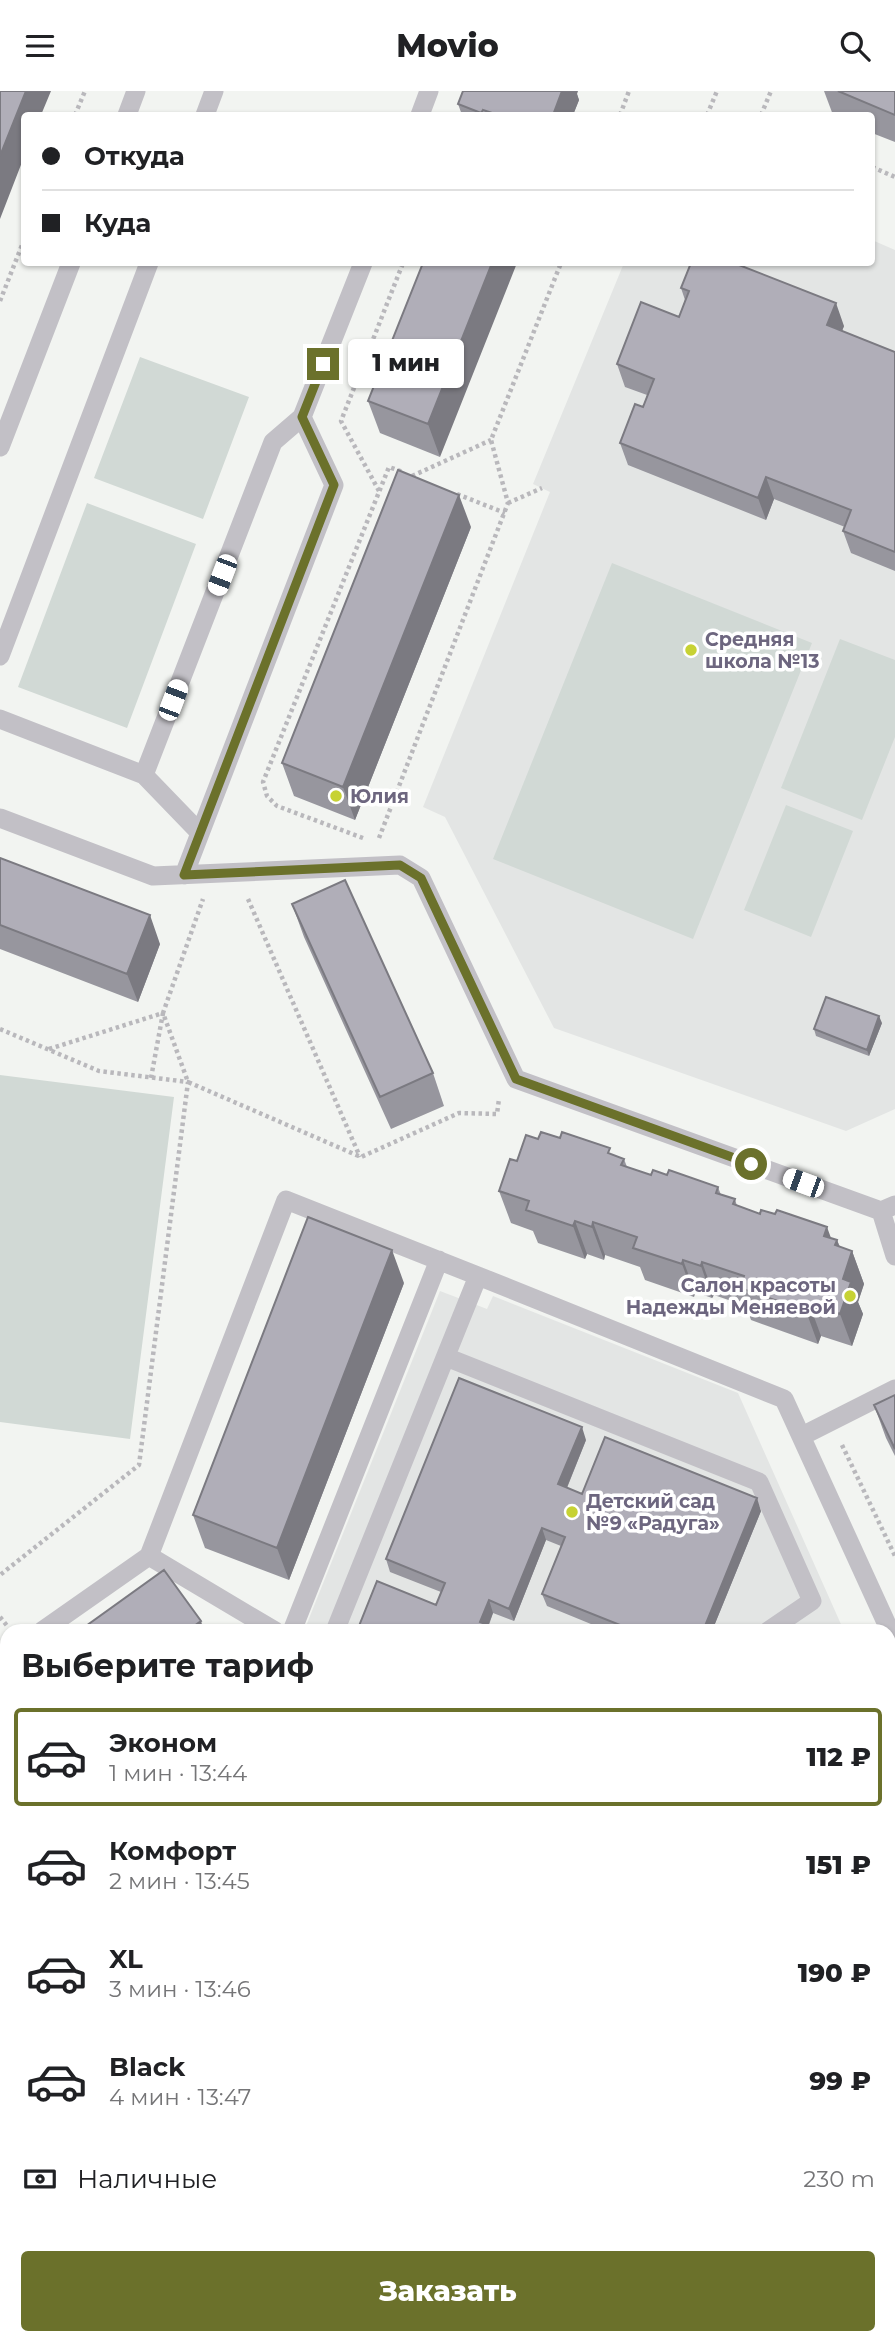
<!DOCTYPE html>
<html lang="ru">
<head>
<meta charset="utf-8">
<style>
	:root { --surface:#fff; --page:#f2f2f2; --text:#202124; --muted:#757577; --line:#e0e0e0; --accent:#6b712b }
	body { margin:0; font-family:Montserrat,sans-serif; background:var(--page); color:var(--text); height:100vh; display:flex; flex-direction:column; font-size:26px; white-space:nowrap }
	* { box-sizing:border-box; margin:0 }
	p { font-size:23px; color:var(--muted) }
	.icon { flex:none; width:38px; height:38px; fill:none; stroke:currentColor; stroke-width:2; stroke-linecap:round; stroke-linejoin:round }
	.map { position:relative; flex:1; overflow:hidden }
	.side { position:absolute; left:0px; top:1533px; width:896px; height:721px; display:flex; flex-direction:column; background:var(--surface); border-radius:21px 21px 0 0; box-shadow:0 2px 5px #0004 }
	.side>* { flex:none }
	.top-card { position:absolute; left:21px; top:21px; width:854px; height:154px; border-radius:7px; box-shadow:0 2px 5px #0004; display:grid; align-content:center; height:154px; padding:0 21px; background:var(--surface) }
	.end { position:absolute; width:32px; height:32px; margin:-16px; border:9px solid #6b712b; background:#fff; box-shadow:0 0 0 4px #fff }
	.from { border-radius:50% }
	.bubble { position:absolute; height:49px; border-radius:7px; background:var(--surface); box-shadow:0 2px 5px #0004; font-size:23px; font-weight:800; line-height:49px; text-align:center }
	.car { position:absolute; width:21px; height:42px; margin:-21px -10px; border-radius:9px; box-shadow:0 0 5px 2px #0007; background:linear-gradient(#fff 24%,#345 0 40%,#fff 0 76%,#345 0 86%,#fff 0) }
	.top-card b { display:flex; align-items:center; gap:24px; height:66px; font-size:26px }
	.top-card b+b { border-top:2px solid var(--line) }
	.top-card i { width:18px; height:18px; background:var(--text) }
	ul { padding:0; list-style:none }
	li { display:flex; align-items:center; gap:21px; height:98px; margin:0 14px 10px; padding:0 7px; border:4px solid transparent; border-radius:7px }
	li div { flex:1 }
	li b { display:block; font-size:26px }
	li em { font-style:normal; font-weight:800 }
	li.selected { border-color:var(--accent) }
	li>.icon { width:63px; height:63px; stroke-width:1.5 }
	h2 { padding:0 21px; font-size:32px; line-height:84px }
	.pay { display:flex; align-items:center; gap:18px; height:77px; padding:0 21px; font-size:26px }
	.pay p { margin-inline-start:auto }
	.primary-button { display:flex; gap:14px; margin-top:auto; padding:14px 21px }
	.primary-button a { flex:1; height:80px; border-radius:7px; background:var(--accent); color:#fff; font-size:28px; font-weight:800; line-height:80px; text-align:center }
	header { display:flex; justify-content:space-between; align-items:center; height:91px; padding:0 21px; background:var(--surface); font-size:32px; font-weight:800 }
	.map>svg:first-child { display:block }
</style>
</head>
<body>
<header><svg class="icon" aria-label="menu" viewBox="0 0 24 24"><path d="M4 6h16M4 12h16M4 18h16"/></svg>Movio<svg class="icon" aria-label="search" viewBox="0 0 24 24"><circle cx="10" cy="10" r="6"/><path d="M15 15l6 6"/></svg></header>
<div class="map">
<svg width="895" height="2254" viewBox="0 0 895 2254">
	<rect width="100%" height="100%" fill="#f2f4f1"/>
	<!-- built -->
	<path fill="#e3e5e4" d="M872 149 895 159V1018L846 1040 554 937 445 726 423 716 550 401 533 393 624 172H872Z
		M440 1200 487 1218 493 1205 738 1302 844 1540H304Z"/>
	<!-- green -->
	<path fill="#d1d9d5" d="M140 266 249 306 203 428 94 387Z
		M87 412 196 453 127 637 18 596Z
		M612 472 812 552 693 848 493 768Z
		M840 548 895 569V646L862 729 781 697Z
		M786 714 853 740 811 846 744 819Z
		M0 984 174 1006 130 1348 0 1331Z"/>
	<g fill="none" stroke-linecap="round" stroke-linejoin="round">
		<!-- path -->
		<path stroke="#b9b8bc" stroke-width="4.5" stroke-dasharray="3.5 3.5" stroke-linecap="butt" d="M75 24 85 0
			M620 24 629 0
			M707 24 717 0
			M761 24 771 0
			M872 76 895 86
			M0 210 24 149
			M412 385 491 349
			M379 400 341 330 403 172
			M457 403 505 422
			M508 412 542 397
			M363 747 277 715 267 705 263 691 389 376 403 381
			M379 747 508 412 491 349 561 172
			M248 808 360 1066
			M0 938 99 980 188 991 139 1374 0 1484
			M49 958 163 922 203 808
			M151 987 163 922 188 991 361 1066 459 1022 497 1023 499 1008
			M842 1354 895 1465
			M0 1526 8 1536
			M0 2175 7 2185
			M0 2241 7 2236
			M302 2247V2254
			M383 2247 388 2254
			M94 2254 101 2250 104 2254
			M339 2254V2247"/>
		<!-- lane -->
		<path stroke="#c2c0c6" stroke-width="19" d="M127 24 136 0
			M205 24 214 0
			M420 24 429 0
			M0 356 71 172
			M0 565 149 172
			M0 628 144 684 273 351 302 326 363 172
			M144 684 200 742
			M0 727 153 785 400 774 421 787 516 988 881 1120 895 1114
			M184 784 334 394 302 326
			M881 1120 895 1165
			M446 1266 759 1391 812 1510 768 1540
			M802 1345 895 1298
			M149 1465 275 1540
			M42 1540 149 1465 286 1109 478 1185
			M292 1540 439 1169
			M335 1540 478 1185 784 1308 895 1551
			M0 1569 7 1564
			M0 1672 7 1682
			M889 1710 895 1706
			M0 2111 7 2121
			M214 2247 236 2250 239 2254
			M43 2254 53 2247
			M424 2254 433 2247"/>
		<!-- secondary -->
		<path stroke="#d9d6dd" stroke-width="38" d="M889 2195 895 2191
			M803 2254 813 2247"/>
	</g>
	<!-- wall -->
	<path fill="#97969e" d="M824 0H895V51L872 42V24H833Z
		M577 3 579 9 573 24H462L458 13Z
		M423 172 440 366 380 342 368 310Z
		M681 197 844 235 842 240 895 261V480L851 462 843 440 845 436 774 408 766 429 628 374 620 352 643 316 647 304 625 296 617 273 679 226 685 209Z
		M471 436 355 729 294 705 282 672Z
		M0 767 160 853 138 911 0 858Z
		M292 813 433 982 444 1015 391 1038 304 846Z
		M882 932 869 965 816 945 814 938Z
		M538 1048 612 1064 624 1068 627 1076 651 1084H667L718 1096 721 1104 735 1108 737 1115 837 1149 840 1156 852 1160 864 1193 858 1211 863 1223 852 1255 821 1245 818 1253 751 1229 746 1215 714 1204 712 1207 695 1201 694 1206 645 1189 640 1176 605 1164 604 1169 587 1163 585 1168 538 1152 533 1140 511 1132 499 1100Z
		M404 1192 289 1489 205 1457 193 1424Z
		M895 1304V1365L886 1347 874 1314Z
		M586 1349 567 1397 582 1403 761 1420 712 1540H608L547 1515 542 1503 561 1455 546 1449 514 1530 493 1522 489 1534 436 1514 441 1501 390 1481 386 1468Z
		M7 1592V1634L0 1616V1597Z"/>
	<!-- shaded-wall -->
	<path fill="#7b7a81" d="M26 0H51L41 24H24V66L0 128V65Z
		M562 0H578L577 3 579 9 573 24H553Z
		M492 172H517L440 366 428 333Z
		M836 212 844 235 835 257 827 234Z
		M766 386 774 408 766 429 758 407Z
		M459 404 471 436 355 729 343 696Z
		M150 824 160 853 138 911 127 883Z
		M879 925 882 932 869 965 867 959Z
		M575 1130 587 1163 585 1168 573 1135Z
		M593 1131 605 1164 604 1169 592 1136Z
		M827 1136 839 1169 824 1145Z
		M837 1149 847 1176 852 1160 864 1193 858 1211 863 1223 852 1255 840 1223 843 1188 835 1154Z
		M392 1159 404 1192 289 1489 277 1457Z
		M683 1169 695 1201 694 1206 682 1173Z
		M702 1171 714 1204 712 1207 701 1175Z
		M809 1212 821 1245 818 1253 806 1220Z
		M582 1336 586 1349 563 1406 558 1393Z
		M757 1407 761 1420 712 1540H703Z
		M542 1437 546 1449 514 1530 509 1518Z
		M489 1509 493 1522 486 1540 480 1531Z
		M201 1530 204 1540H187Z
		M7 1772V1780L6 1781 4 1774Z
		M895 1805V1846L889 1850V1809Z
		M502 2247 505 2254H492Z"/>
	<!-- building -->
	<path fill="#b0aeb8" stroke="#7b7a81" stroke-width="2" d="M0 0H26L0 65Z
		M463 0H562L553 24H498L483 19 481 22 458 13Z
		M838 0H895V24Z
		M483 19 498 24H480Z
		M423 172H492L428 333 368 310Z
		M691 172H734L836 212 827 234 895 261V461L843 440 851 419 766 386 758 407 620 352 635 313 643 316 654 288 617 273 641 211 679 226 689 200 681 197Z
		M398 379 459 404 343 696 282 672Z
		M0 767 150 824 127 883 0 834Z
		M345 789 433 982 380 1006 292 813Z
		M826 906 879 925 867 959 814 938Z
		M541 1041 560 1047 562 1041 610 1057 608 1062 624 1068 621 1074 651 1084 653 1079 667 1084 669 1079 718 1096 716 1102 735 1108 733 1113 760 1123 761 1119 775 1123 777 1119 827 1136 824 1145 837 1149 835 1154 852 1160 843 1188 851 1191 840 1223 809 1212 806 1220 740 1197 744 1185 702 1171 701 1175 683 1169 682 1173 633 1157 637 1146 593 1131 592 1136 575 1130 573 1135 526 1119 529 1110 499 1100 510 1068 517 1070 526 1044 538 1048Z
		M308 1126 392 1159 277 1457 193 1424Z
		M459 1287 582 1336 558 1393 582 1403 605 1346 757 1407 703 1540H635L542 1503 565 1446 542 1437 509 1518 489 1509 480 1531 503 1540H357L377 1490 436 1514 445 1492 386 1468Z
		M895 1304V1358L874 1314Z
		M164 1479 201 1530 187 1540H79Z
		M7 1592V1618L0 1608V1597Z
		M1 1712 7 1720V1772L4 1774 0 1769V1713Z
		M895 1727V1805L889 1809V1731Z
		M448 2247H502L492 2254H452Z"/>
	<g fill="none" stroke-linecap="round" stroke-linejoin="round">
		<!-- route -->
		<path stroke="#6b712b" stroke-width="9" d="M323 273 302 326 334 394 184 784 400 774 421 787 516 988 751 1073"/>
	</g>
	<!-- markers -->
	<g fill="#c7d234" stroke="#fff" stroke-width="2.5">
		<circle cx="691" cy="559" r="7"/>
		<circle cx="336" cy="705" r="7"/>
		<circle cx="850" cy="1205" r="7"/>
		<circle cx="572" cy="1421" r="7"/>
	</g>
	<g text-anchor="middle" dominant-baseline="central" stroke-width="7" stroke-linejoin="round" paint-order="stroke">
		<!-- poi labels -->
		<g font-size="19" font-weight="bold" fill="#6d667f" stroke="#fff" text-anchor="start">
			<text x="705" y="548">Средняя<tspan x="705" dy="22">школа №13</tspan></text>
			<text x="350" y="705">Юлия</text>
			<text x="836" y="1194" text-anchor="end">Салон красоты<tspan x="836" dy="22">Надежды Меняевой</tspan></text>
			<text x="586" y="1410">Детский сад<tspan x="586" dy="22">№9 «Радуга»</tspan></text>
		</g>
	</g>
</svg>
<i class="end from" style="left:751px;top:1073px"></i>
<i class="end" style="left:323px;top:273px"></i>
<div class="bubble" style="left:348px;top:248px;width:116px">1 мин</div>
<i class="car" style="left:222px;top:484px;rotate:201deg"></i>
<i class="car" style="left:173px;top:609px;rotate:21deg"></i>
<i class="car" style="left:803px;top:1092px;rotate:290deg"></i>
<div class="top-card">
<b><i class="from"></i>Откуда</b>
<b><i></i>Куда</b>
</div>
<section class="side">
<h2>Выберите тариф</h2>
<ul>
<li class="selected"><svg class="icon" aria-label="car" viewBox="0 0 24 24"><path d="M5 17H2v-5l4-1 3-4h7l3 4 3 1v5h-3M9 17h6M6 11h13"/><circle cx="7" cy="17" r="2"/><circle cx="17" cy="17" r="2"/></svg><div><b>Эконом</b><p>1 мин · 13:44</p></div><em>112 ₽</em></li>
<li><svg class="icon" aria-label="car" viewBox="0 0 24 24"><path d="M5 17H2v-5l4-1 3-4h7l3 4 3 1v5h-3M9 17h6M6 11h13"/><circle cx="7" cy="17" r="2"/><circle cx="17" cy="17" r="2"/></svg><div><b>Комфорт</b><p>2 мин · 13:45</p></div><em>151 ₽</em></li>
<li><svg class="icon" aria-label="car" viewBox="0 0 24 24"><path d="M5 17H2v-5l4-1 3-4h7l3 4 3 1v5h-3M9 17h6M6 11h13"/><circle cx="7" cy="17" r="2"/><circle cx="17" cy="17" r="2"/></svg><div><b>XL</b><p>3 мин · 13:46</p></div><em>190 ₽</em></li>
<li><svg class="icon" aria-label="car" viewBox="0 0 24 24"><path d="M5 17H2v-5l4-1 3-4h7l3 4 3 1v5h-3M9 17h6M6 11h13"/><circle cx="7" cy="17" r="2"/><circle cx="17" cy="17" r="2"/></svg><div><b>Black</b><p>4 мин · 13:47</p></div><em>99 ₽</em></li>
</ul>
<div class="pay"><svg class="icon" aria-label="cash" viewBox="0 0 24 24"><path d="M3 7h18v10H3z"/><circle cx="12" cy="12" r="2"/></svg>Наличные<p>230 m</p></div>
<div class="primary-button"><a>Заказать</a></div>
</section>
</div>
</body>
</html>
